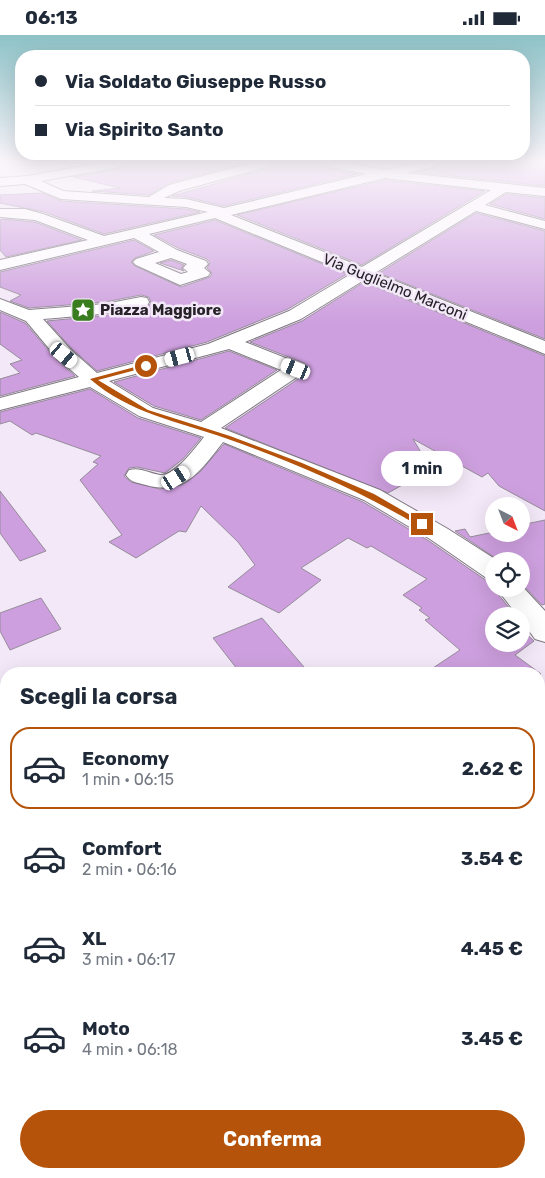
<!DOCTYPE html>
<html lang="it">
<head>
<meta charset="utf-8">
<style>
	:root { --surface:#fff; --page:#f2f2f3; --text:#1f2937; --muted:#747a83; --line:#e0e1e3; --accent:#b45309 }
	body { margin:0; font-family:Rubik,sans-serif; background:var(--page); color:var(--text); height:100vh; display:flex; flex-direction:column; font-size:19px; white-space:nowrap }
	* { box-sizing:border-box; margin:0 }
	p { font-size:16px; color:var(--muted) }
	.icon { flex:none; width:28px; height:28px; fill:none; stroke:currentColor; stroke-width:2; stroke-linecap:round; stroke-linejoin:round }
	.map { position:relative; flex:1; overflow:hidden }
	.panel { position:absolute; left:0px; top:632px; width:545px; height:511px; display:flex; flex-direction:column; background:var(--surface); border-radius:20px 20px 0 0; box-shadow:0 5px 20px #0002 }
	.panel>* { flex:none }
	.top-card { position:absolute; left:15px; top:15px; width:515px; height:110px; border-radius:20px; box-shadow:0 5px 20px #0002; display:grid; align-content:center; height:110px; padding:0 20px; background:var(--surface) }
	.needle { width:32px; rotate:138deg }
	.buttons { position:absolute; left:485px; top:462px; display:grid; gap:10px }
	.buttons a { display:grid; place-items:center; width:45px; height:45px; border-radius:50%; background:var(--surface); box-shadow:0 5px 20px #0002; font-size:25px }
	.end { position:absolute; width:22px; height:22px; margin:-11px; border:6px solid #b45309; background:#fff; box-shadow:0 0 0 2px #fff }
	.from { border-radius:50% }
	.bubble { position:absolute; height:35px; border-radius:18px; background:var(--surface); box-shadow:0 5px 20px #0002; font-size:16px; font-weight:700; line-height:35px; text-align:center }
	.car { position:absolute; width:15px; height:30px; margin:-15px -8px; border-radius:6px; box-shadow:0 0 4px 1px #0007; background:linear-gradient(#fff 24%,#345 0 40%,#fff 0 76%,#345 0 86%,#fff 0) }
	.top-card b { display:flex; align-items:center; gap:18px; height:48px; font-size:19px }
	.top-card b+b { border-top:1px solid var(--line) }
	.top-card i { width:12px; height:12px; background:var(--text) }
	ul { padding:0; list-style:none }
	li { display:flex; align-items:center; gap:15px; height:82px; margin:0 10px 8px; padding:0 10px; border:2px solid transparent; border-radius:20px }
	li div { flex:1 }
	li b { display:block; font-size:19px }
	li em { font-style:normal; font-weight:700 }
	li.active { border-color:var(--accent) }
	li>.icon { width:45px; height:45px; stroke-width:1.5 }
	h2 { padding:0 20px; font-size:22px; line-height:60px }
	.cta { display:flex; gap:10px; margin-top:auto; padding:10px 20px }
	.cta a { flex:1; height:58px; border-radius:30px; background:var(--accent); color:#fff; font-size:20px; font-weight:700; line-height:58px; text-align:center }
	.status { display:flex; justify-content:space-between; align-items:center; height:35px; padding:0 25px; background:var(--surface); direction:ltr }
	.status svg { height:14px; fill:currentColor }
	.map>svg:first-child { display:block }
</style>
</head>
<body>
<div class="status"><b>06:13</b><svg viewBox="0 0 49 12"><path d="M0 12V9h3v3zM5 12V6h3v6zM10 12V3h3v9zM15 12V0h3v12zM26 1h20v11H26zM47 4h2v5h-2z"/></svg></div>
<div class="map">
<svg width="545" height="1143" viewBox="0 0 545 1143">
	<rect width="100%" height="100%" fill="#f3e8f7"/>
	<!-- building -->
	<path fill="#cd9fde" stroke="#958c99" d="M127 128H245L169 148 149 160 92 156 120 153 73 142 119 134Z
		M274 128H322L326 133 358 139 224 171 186 162 172 161 270 133Z
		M440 128H545V151L417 137 436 133Z
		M385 145 485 156 362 230 237 180Z
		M42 158 61 166 186 174 200 177 104 199 44 177 0 168V160Z
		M506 159 545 163V184L490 169Z
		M476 178 545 196V304L379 238Z
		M3 184 35 187 82 205 6 222 0 215V185Z
		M215 185 347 239 288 274 207 307 97 336 72 314 47 286 109 280 147 273 151 268 149 262 141 260 105 267 29 273 10 266 21 260 0 252V237L134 205 154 216 135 223 131 227 135 231 181 252 210 242 212 238 207 233 210 228 207 224 178 213 154 200Z
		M171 225 184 230 181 233 184 236 160 228Z
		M364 247 545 321V476L499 451 488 438 482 442 413 404 431 434 388 458 225 393 304 340 308 334 304 328 250 307 302 286Z
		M0 277 25 288 56 324 75 341 0 361V344L20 338 10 329 22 325 0 309Z
		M229 316 277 335 201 385 154 371 114 347Z
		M90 354 138 383 201 403 183 424 165 438 137 432 129 433 124 441 131 447 160 454 182 450 200 437 224 409 363 467 429 506 484 544 494 546V554L514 579 494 581V609H521V594L534 606 515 620 541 639H424L460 615 425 585 430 583 419 575 422 573 403 560 427 544 371 511 367 513 348 503 301 533 321 545 279 578 228 552 255 530 238 507 201 471 186 497 179 496 136 523 109 507 122 500 80 445 98 429 93 427 101 421 36 398 32 400 10 386 0 389V377Z
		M0 456 46 516 20 526 0 498Z
		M545 485V569L542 570 521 548V526H500L455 496 465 494 470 502 494 497V499H521V490Z
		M41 563 61 594 10 615 0 596V578Z
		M262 583 310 639H241L213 603Z"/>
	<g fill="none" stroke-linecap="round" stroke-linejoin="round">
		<!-- minor casing -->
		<g stroke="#807784" stroke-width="2">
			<path id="minor" d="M99 128H125L119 132 41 146 63 156 149 162 169 150 252 128H272L270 131 179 156 164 163 186 164 224 173 367 139 326 131 324 128H348L385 135 416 128H438L436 131 406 138 545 153V161L506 157 485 170 545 186V194L476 176 375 238 545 306V319L364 245 301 284 245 307 303 330 306 334 303 338 221 393 380 455 448 494 498 526H494V544L485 542 430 504 364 465 223 407C201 435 185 461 146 450 138 448 130 447 126 440L129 435C141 432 148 438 160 440 174 442 196 412 204 402L139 381 90 352 0 375V363L79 342 57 323 26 286 0 275V264L29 275 105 269 141 262 147 263 149 267 147 271C113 279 78 281 43 284L71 315 97 338 208 309 289 276 351 239 215 183 149 199 177 215 206 226 208 229 204 233 210 238 208 241 180 250 136 230 133 227 136 224 159 217 134 203 0 235V225L88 205 35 185 0 182V174H25L43 179 104 201 208 177 186 172 61 164 25 149 0 151V143L27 141ZM385 143 491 155 362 232 231 180ZM171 223 187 229 183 233 188 237 181 239 155 228ZM229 314 281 335 201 387 153 373 109 346Z
				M521 550 545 576V607L535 604 521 585V581H518L497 554H521Z
				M6 693V720L0 722V695Z
				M545 746V775L539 777V748Z
				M6 1039V1085L0 1087V1041Z"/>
		</g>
		<!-- minor -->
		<use href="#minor" fill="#fff" fill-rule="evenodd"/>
	</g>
	<!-- sky -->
	<linearGradient id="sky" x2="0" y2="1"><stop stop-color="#8dc2c7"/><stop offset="0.44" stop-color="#faf5fb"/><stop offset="1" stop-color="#faf5fb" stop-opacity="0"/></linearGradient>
	<rect width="545" height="288" fill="url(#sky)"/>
	<!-- route -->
	<path fill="#b45309" d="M146 329 147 332 98 345 148 375 230 401 302 428 374 459 426 489 419 491C358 455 293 427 225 403 179 387 129 378 90 344Z"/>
	<!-- icons -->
	<defs>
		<g id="sight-square" transform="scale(1.25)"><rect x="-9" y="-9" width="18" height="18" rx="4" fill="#3a7d1f" stroke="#f3e8f7"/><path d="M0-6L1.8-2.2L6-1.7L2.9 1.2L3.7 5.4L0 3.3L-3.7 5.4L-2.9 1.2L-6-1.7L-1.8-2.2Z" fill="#fff"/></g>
	</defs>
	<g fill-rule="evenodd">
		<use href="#sight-square" x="83" y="275"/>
	</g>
	<g text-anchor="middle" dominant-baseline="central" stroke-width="5" stroke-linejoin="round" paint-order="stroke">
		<!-- far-street labels -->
		<g font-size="15" fill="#252127" stroke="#f3e8f7">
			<text transform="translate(395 252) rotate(22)">Via Guglielmo Marconi</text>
		</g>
		<!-- far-poi labels -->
		<g font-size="15" font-weight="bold" fill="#252127" stroke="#f3e8f7" text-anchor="start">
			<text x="100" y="275">Piazza Maggiore</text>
		</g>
	</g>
</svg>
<div class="buttons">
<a><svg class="needle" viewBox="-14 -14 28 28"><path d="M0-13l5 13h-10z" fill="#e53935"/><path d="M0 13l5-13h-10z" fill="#747a83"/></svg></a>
<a><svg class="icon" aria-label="locate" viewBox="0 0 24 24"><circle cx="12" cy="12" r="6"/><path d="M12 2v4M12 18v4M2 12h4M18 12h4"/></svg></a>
<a><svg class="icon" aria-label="layers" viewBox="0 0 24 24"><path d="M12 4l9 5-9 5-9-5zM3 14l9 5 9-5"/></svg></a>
</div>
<i class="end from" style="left:146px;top:331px"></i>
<i class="end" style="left:422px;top:489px"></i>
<div class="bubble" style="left:381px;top:416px;width:82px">1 min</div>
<i class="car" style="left:64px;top:320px;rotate:130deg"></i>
<i class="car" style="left:180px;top:322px;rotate:255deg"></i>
<i class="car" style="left:296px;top:334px;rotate:292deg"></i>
<i class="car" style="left:176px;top:443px;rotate:57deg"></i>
<div class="top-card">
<b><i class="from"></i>Via Soldato Giuseppe Russo</b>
<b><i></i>Via Spirito Santo</b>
</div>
<section class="panel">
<h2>Scegli la corsa</h2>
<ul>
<li class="active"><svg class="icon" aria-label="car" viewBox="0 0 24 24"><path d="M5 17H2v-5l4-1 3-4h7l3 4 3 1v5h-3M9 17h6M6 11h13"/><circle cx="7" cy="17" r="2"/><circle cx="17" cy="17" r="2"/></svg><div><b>Economy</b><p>1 min · 06:15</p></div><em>2.62 €</em></li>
<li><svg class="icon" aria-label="car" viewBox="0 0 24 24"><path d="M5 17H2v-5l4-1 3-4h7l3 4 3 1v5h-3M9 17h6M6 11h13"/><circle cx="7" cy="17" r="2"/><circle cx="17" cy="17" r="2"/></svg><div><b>Comfort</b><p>2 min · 06:16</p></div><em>3.54 €</em></li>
<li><svg class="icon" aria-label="car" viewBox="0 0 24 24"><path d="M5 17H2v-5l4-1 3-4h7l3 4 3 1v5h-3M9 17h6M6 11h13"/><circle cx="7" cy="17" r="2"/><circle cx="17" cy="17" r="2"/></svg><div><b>XL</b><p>3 min · 06:17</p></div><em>4.45 €</em></li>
<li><svg class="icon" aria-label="car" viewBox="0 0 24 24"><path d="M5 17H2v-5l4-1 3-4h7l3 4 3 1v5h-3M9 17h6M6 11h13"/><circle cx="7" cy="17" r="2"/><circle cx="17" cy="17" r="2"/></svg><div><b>Moto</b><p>4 min · 06:18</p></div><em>3.45 €</em></li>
</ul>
<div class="cta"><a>Conferma</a></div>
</section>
</div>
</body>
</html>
